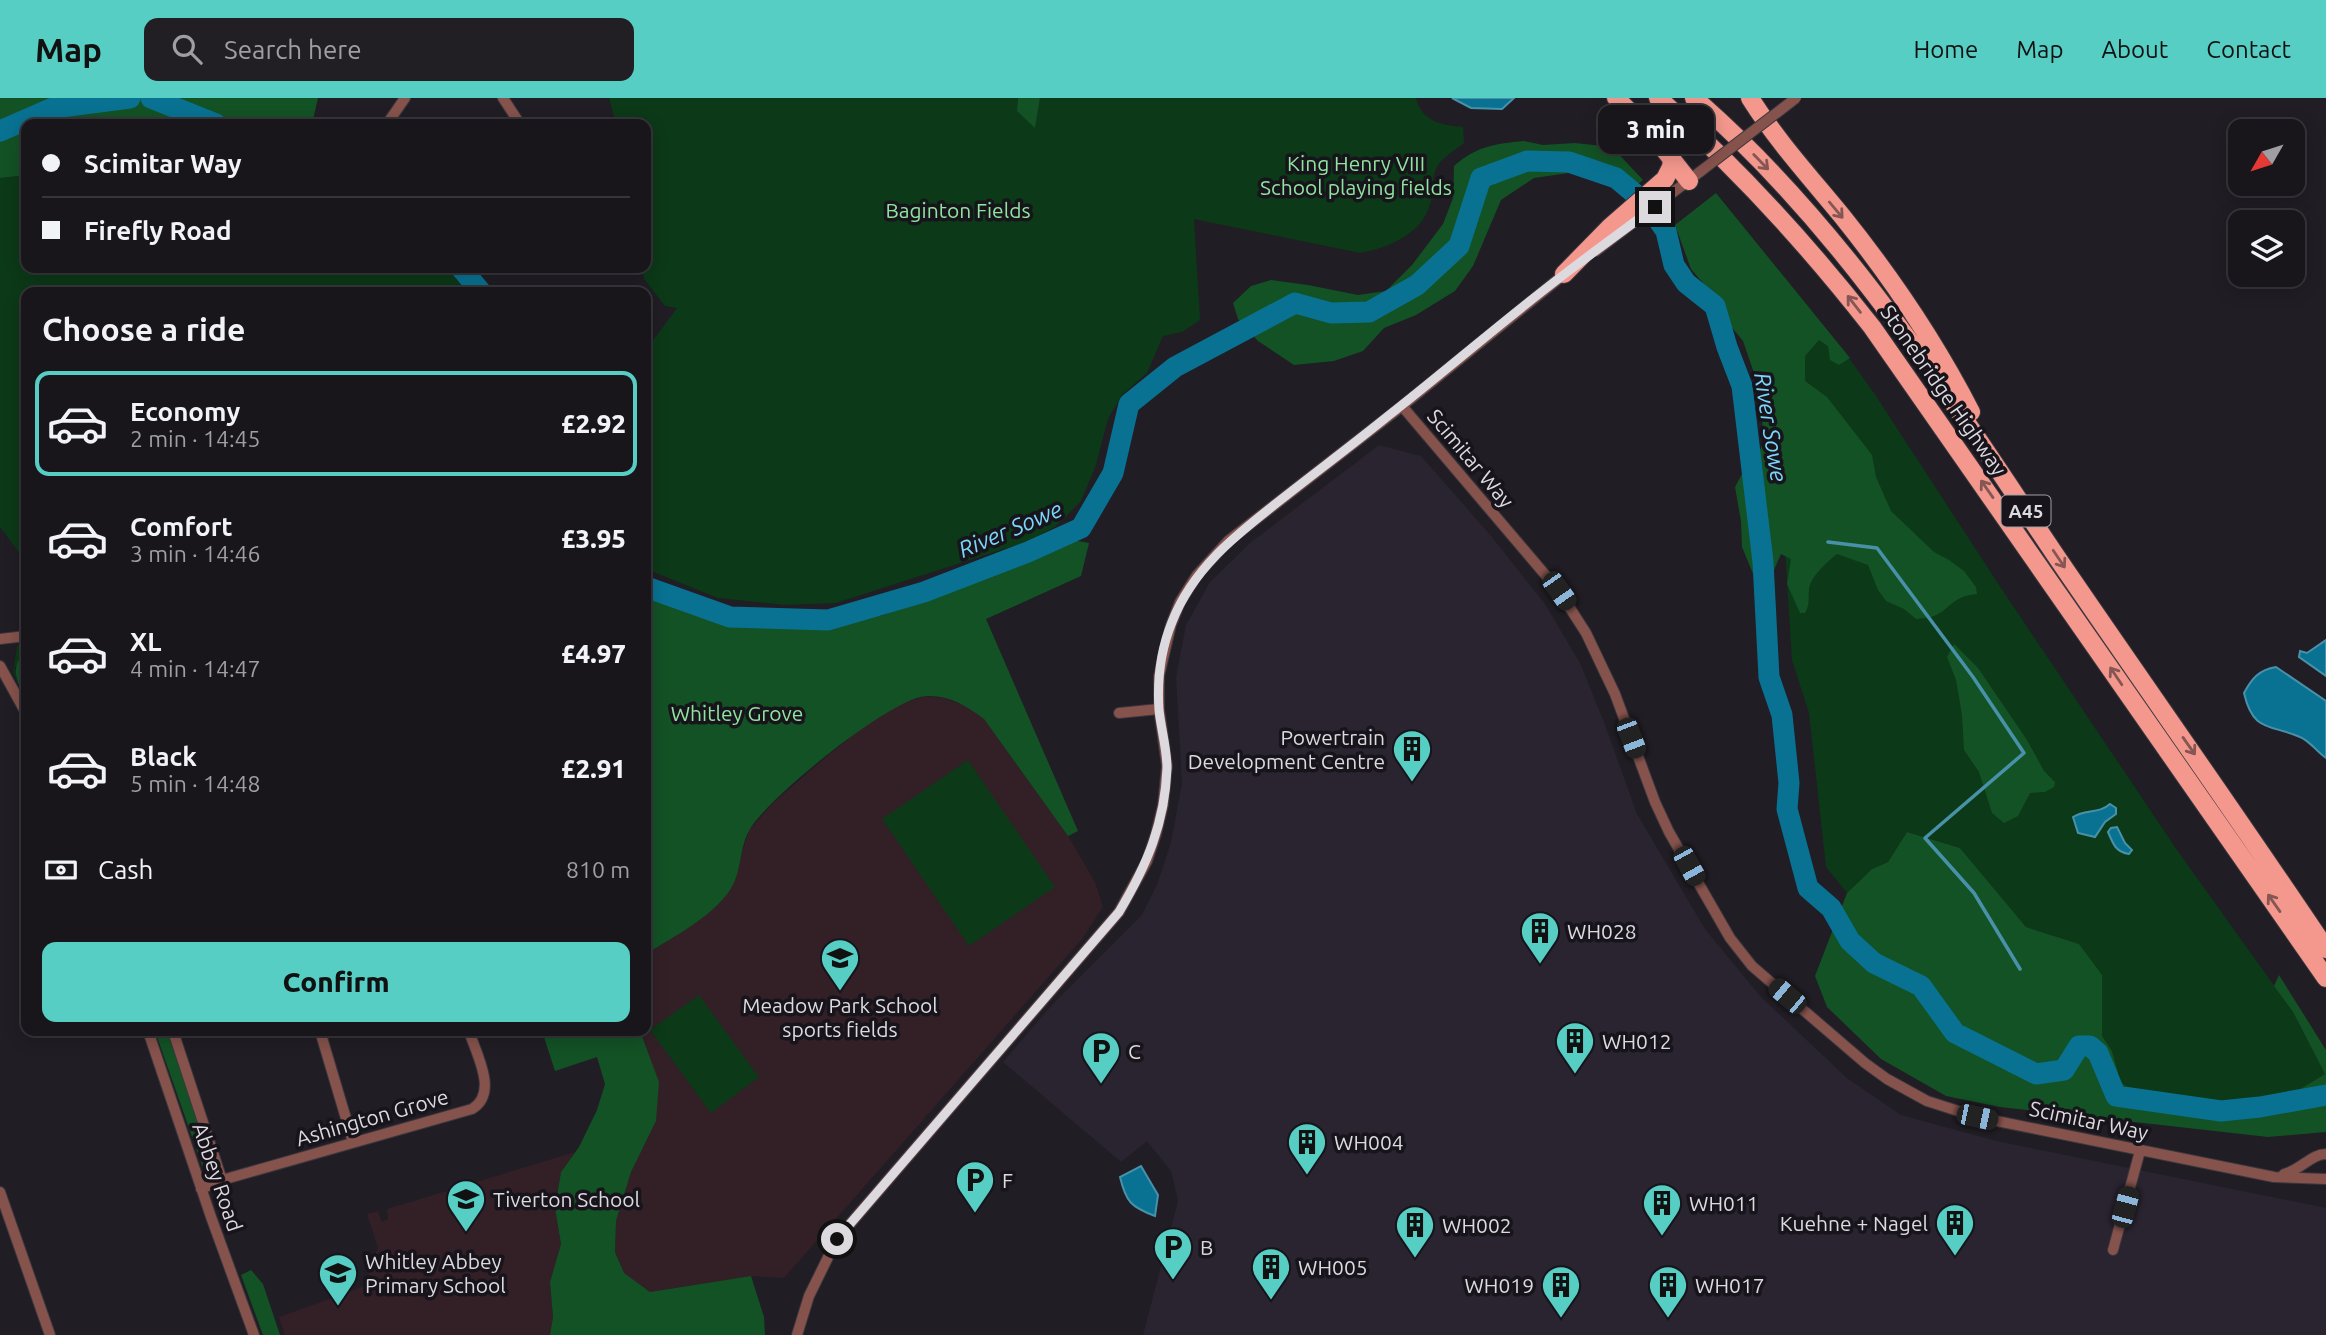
<!DOCTYPE html>
<html lang="en">
<head>
<meta charset="utf-8">
<style>
	:root { --surface:#18161b; --page:#211f24; --text:#f1f3f6; --muted:#9f9fa3; --line:#36353a; --accent:#56cec4 }
	body { margin:0; font-family:Ubuntu,sans-serif; background:var(--page); color:var(--text); height:100vh; display:flex; flex-direction:column; font-size:26px; white-space:nowrap }
	* { box-sizing:border-box; margin:0 }
	p { font-size:23px; color:var(--muted) }
	.icon { flex:none; width:38px; height:38px; fill:none; stroke:currentColor; stroke-width:2; stroke-linecap:round; stroke-linejoin:round }
	.map { position:relative; flex:1; overflow:hidden }
	.details { position:absolute; left:21px; top:189px; width:630px; height:749px; display:flex; flex-direction:column; background:var(--surface); border-radius:14px; box-shadow:0 4px 18px #0003,0 0 0 2px var(--line) }
	.details>* { flex:none }
	.top-card { position:absolute; left:21px; top:21px; width:630px; height:154px; border-radius:14px; box-shadow:0 4px 18px #0003,0 0 0 2px var(--line); display:grid; align-content:center; height:154px; padding:0 21px; background:var(--surface) }
	.needle { width:46px; rotate:231deg }
	.buttons { position:absolute; left:2228px; top:21px; display:grid; gap:14px }
	.buttons a { display:grid; place-items:center; width:77px; height:77px; border-radius:14px; background:var(--surface); box-shadow:0 4px 18px #0003,0 0 0 2px var(--line); font-size:35px }
	.end { position:absolute; width:32px; height:32px; margin:-16px; border:9px solid #dcdadf; background:#111; box-shadow:0 0 0 4px #111 }
	.from { border-radius:50% }
	.bubble { position:absolute; height:49px; border-radius:14px; background:var(--surface); box-shadow:0 4px 18px #0003,0 0 0 2px var(--line); font-size:23px; font-weight:800; line-height:49px; text-align:center }
	.car { position:absolute; width:21px; height:42px; margin:-21px -10px; border-radius:9px; box-shadow:0 0 5px 2px #0007; background:linear-gradient(#222 24%,#8ab4d8 0 40%,#222 0 76%,#8ab4d8 0 86%,#222 0) }
	.top-card b { display:flex; align-items:center; gap:24px; height:66px; font-size:26px }
	.top-card b+b { border-top:2px solid var(--line) }
	.top-card i { width:18px; height:18px; background:var(--text) }
	ul { padding:0; list-style:none }
	li { display:flex; align-items:center; gap:21px; height:105px; margin:0 14px 10px; padding:0 7px; border:4px solid transparent; border-radius:14px }
	li div { flex:1 }
	li b { display:block; font-size:26px }
	li em { font-style:normal; font-weight:800 }
	li.current { border-color:var(--accent) }
	li>.icon { width:63px; height:63px; stroke-width:1.5 }
	h2 { padding:0 21px; font-size:32px; line-height:84px }
	.pay { display:flex; align-items:center; gap:18px; height:77px; padding:0 21px; font-size:26px }
	.pay p { margin-inline-start:auto }
	.button { display:flex; gap:14px; margin-top:auto; padding:14px 21px }
	.button a { flex:1; height:80px; border-radius:14px; background:var(--accent); color:#111; font-size:28px; font-weight:800; line-height:80px; text-align:center }
	header { display:flex; align-items:center; gap:42px; box-sizing:border-box; height:98px; padding:0 35px; background:var(--accent); color:#111 }
	header strong { font-size:33px }
	nav { display:flex; gap:38px; margin-inline-start:auto; font-size:24px }
	.search { width:490px; height:63px; background:var(--page); display:flex; align-items:center; gap:18px; box-sizing:border-box; padding:0 24px; border-radius:14px; color:var(--muted); font-size:26px }
	.map>svg:first-child { display:block }
</style>
</head>
<body>
<header>
<strong>Map</strong>
<div class="search"><svg class="icon" aria-label="search" viewBox="0 0 24 24"><circle cx="10" cy="10" r="6"/><path d="M15 15l6 6"/></svg>Search here</div>
<nav><a>Home</a><a>Map</a><a>About</a><a>Contact</a></nav>
</header>
<div class="map">
<svg width="2326" height="1237" viewBox="0 0 2326 1237">
	<rect width="100%" height="100%" fill="#201d24"/>
	<!-- built -->
	<path fill="#292430" d="M1379 347 1421 358 1492 439 1545 506 1581 567 1604 624 1637 716 1705 831 1761 899 1847 980 1901 1017 1997 1043 2326 1110V1237H1143L1178 1103 1171 1073 1147 1043 1121 1064 1003 964 1051 908 1142 817 1157 787 1171 744 1182 685 1176 579 1186 527 1210 484 1250 445Z"/>
	<!-- education -->
	<path fill="#322026" d="M925 598 944 600 967 608 984 621 1068 738 1095 784 1103 809 1082 841 784 1180 751 1178 650 1194 624 1175 615 1154 616 1123 631 1074 656 1023 640 933H646V856L702 820 731 791 749 732 774 704 826 659 873 621 898 607Z
		M575 1054 561 1074 555 1110 561 1146 550 1184 553 1219 550 1237H285L279 1219 368 1187 369 1172 378 1150 367 1116 378 1113 382 1124 388 1121 387 1111Z"/>
	<!-- green -->
	<path fill="#0c3918" d="M609 0H1018L1017 13 1035 29 1040 0H1416C1422 24 1442 27 1463 29L1464 45C1455 52 1441 60 1436 71 1432 81 1433 92 1431 103 1423 137 1389 149 1360 155L1194 121 1200 222 1182 234 1163 238 1147 275 1122 297 1108 321 1095 370 1081 403 1055 429 1026 444 836 505 785 507 718 500 646 471V252L677 210 665 208 644 181 642 170H646V26H616Z
		M26 77V170H447L467 194H26V464L0 429V80Z
		M1799 198 1849 260 1876 298 2001 490 2177 752 2293 914 2325 976 2297 993 2221 1006 2139 995 2121 985 2112 953 2102 939 2079 846 2026 829 1960 750 1907 734 1888 764 1872 771 1847 795 1826 769 1809 615 1792 562 1782 405Z
		M26 544V566L22 563 15 569 17 583 13 574 17 548Z
		M968 662 1055 789 969 848 882 721Z
		M699 897 759 979 711 1015 650 932Z"/>
	<!-- forest -->
	<path fill="#135225" d="M0 0H318L312 26H26V77L0 80Z
		M1018 0H1040L1035 30 1017 13Z
		M1524 43 1543 47 1575 45 1612 49 1643 82 1635 89 1610 81 1569 75 1534 80 1501 102 1473 168 1455 193 1416 217 1384 230 1363 253 1334 263 1294 267 1258 243 1238 221 1233 205 1251 188 1271 182 1308 187 1358 197 1386 193 1412 167 1443 126 1453 100 1454 68C1477 48 1494 46 1524 43Z
		M1716 95 1850 260 1839 267 1830 262 1828 248 1819 242 1805 258V283L1827 299 1872 357 1876 379 1891 413 1934 454 1949 462 1964 473 1976 489 1977 496C1952 498 1952 510 1934 518 1929 520 1922 520 1916 521L1904 511 1886 503 1878 492 1868 467 1837 456C1827 464 1810 479 1809 492 1808 501 1810 507 1805 515H1800L1787 486 1791 461 1781 456 1774 472 1754 478 1742 449 1741 423 1735 389 1742 376 1758 358 1763 344 1762 314 1754 275 1743 243 1729 226 1720 205 1691 171 1675 127Z
		M1068 441 1089 445 1081 478 986 521 1078 733 1068 738 984 621C967 608 949 597 926 598 889 601 769 699 750 731 739 749 742 775 730 792 712 819 673 839 646 856V494L729 522 827 527 883 517Z
		M1954 546 1978 570 2027 642 2044 673 2055 684 2054 689 2045 694 2030 695 2018 718 2004 725 1992 715 1979 674 1964 652 1962 617 1956 582 1947 559Z
		M18 563H22L26 566V601C20 590 12 577 18 563Z
		M1907 734 1960 750 2026 829 2079 846 2102 877V938L2112 953 2121 985 2139 995 2221 1006 2297 993 2325 976 2293 914 2274 888 2279 877 2326 952V1034L2268 1039 2000 1009 1946 998 1881 961 1827 909 1815 878 1847 795 1872 771 1888 764Z
		M155 933H169L213 1072 204 1073Z
		M542 933H640L659 984 656 1023 631 1074 616 1123 615 1154 624 1175 650 1194 751 1178 764 1219 765 1237H550L553 1219 550 1184 561 1146 555 1110 561 1074 579 1049 597 1012 605 986 597 959 555 973Z
		M251 1172 263 1186 280 1237H263L241 1177Z"/>
	<!-- water -->
	<path fill="#097292" stroke="#4891a9" stroke-width="2" d="M1452 0H1514L1502 11 1471 10Z
		M2326 542V578L2299 559 2300 553 2307 555Z
		M2276 569 2326 603V660C2317 654 2310 643 2300 639 2271 626 2253 635 2244 595 2252 580 2259 572 2276 569Z
		M2110 706 2116 710V716L2105 724 2095 739 2078 735 2073 719C2085 711 2099 716 2110 706Z
		M2117 729 2125 745 2132 752 2129 756C2115 754 2113 745 2108 734L2111 730Z
		M1141 1068 1158 1097 1155 1118C1131 1109 1126 1104 1120 1079Z"/>
	<g fill="none" stroke-linecap="round" stroke-linejoin="round">
		<!-- stream -->
		<path stroke="#4891a9" stroke-width="3.5" d="M1828 444 1877 450 1973 579 2024 655 1925 740 1974 795 2020 871"/>
		<!-- river -->
		<path stroke="#097292" stroke-width="21" d="M151 0 216 26
			M0 33 53 10 130 0
			M461 170 481 194
			M646 489 730 519 828 522 924 494 1028 454 1081 430 1113 375 1129 306 1175 269 1295 205 1331 215 1369 214 1417 187 1459 148 1481 80 1527 63 1569 64 1616 80 1647 106 1666 133 1674 167 1686 185 1715 208 1727 249 1742 288 1763 464 1769 579 1782 617 1789 685 1787 711 1808 790 1831 810 1850 843 1874 865 1921 888 1955 935 2036 976 2064 972 2079 948H2090L2098 955 2116 998 2221 1013 2260 1009 2326 997"/>
		<!-- minor casing -->
		<g stroke="#3a373e" stroke-width="12">
			<path id="minor" d="M503 0 520 26
				M387 26 405 0
				M1596 153 1701 73
				M1402 308 1559 493 1586 535 1615 596 1655 704 1669 734 1730 840 1752 868 1865 965 1887 981 1927 1003 1977 1019 2274 1079 2326 1081
				M0 541 26 538
				M0 568 26 615
				M1119 615 1159 611
				M148 933 211 1119 254 1237
				M173 933 222 1082
				M320 933 353 1044
				M2284 1076C2301 1072 2311 1056 2326 1056
				M201 1091 222 1082 472 1011C499 995 476 956 469 933
				M0 1094 50 1237
				M2113 1152 2140 1053
				M797 1237 809 1198 837 1141 1119 814 1147 763 1156 736 1163 707 1167 668 1159 611V578L1171 527 1180 504 1197 477 1228 443 1402 308 1567 174"/>
		</g>
		<!-- trunk casing -->
		<g stroke="#3a373e" stroke-width="20">
			<path id="trunk" d="M1616 0 1652 36 1689 83
				M1658 0C1738 70 1807 146 1872 229L2326 880
				M1694 0C1842 128 1946 294 2054 455 2144 587 2237 718 2326 851
				M1750 0C1777 43 1810 79 1842 118 1891 179 1935 244 1971 314
				M1564 176 1610 129 1665 81 1671 69 1672 61"/>
		</g>
		<!-- minor -->
		<use href="#minor" stroke="#86524c" stroke-width="10"/>
		<!-- trunk -->
		<use href="#trunk" stroke="#f4988d" stroke-width="18"/>
		<!-- minor-bridge casing -->
		<g stroke="#3a373e" stroke-width="12" stroke-linecap="butt">
			<path id="minor-bridge" d="M1701 73 1796 0"/>
		</g>
		<!-- minor-bridge -->
		<use href="#minor-bridge" stroke="#86524c" stroke-width="10"/>
	</g>
	<!-- one-way arrows -->
	<defs><path id="oneway-shaft" d="M-6 0H5M1.5-3L5.5 0L1.5 3" fill="none" stroke-width="1.6" stroke-linecap="round" stroke-linejoin="round" transform="scale(1.75)"/></defs>
	<g stroke="#865654">
		<use href="#oneway-shaft" transform="translate(1761 64) rotate(46)"/>
		<use href="#oneway-shaft" transform="translate(1836 112) rotate(50)"/>
		<use href="#oneway-shaft" transform="translate(1854 206) rotate(-128)"/>
		<use href="#oneway-shaft" transform="translate(1987 391) rotate(-125)"/>
		<use href="#oneway-shaft" transform="translate(2059 461) rotate(56)"/>
		<use href="#oneway-shaft" transform="translate(2116 578) rotate(-124)"/>
		<use href="#oneway-shaft" transform="translate(2189 648) rotate(55)"/>
		<use href="#oneway-shaft" transform="translate(2274 805) rotate(-125)"/>
	</g>
	<g fill="none" stroke-linecap="round" stroke-linejoin="round">
		<!-- route -->
		<path stroke="#dcdadf" stroke-width="9" d="M837 1141 1119 814C1147 767 1165 725 1167 670 1167 651 1161 631 1159 612 1157 583 1161 551 1172 524 1195 465 1244 431 1292 393 1324 368 1356 344 1388 318 1448 271 1505 221 1566 175 1595 153 1625 131 1655 109"/>
	</g>
	<!-- icons -->
	<defs>
		<g id="building-pin" transform="scale(2.0125)"><path d="M0 17L-7.5 6A9.5 9.5 0 1 1 7.5 6Z" fill="#56cec4" stroke="#17141b"/><path d="M-4-6H4V6H1V3H-1V6H-4ZM-2.5-4.3h1.7v1.8h-1.7ZM.8-4.3h1.7v1.8H.8ZM-2.5-1h1.7V.8h-1.7ZM.8-1h1.7V.8H.8Z" fill="#111"/></g>
		<g id="school-pin" transform="scale(2.0125)"><path d="M0 17L-7.5 6A9.5 9.5 0 1 1 7.5 6Z" fill="#56cec4" stroke="#17141b"/><path d="M0-5L7-2L0 1L-7-2ZM-4 1L0 2.5L4 1V4Q0 6-4 4Z" fill="#111"/></g>
		<g id="parking-pin" transform="scale(2.0125)"><path d="M0 17L-7.5 6A9.5 9.5 0 1 1 7.5 6Z" fill="#56cec4" stroke="#17141b"/><path d="M-3.5-5.5H1a3.5 3.5 0 0 1 0 7H-1V5.5H-3.5ZM-1-3.4V-.6H.8a1.4 1.4 0 0 0 0-2.8Z" fill="#111"/></g>
	</defs>
	<g fill-rule="evenodd">
		<use href="#building-pin" x="1412" y="651"/>
		<use href="#building-pin" x="1540" y="833"/>
		<use href="#school-pin" x="840" y="860"/>
		<use href="#building-pin" x="1575" y="943"/>
		<use href="#parking-pin" x="1101" y="953"/>
		<use href="#building-pin" x="1307" y="1044"/>
		<use href="#parking-pin" x="975" y="1082"/>
		<use href="#school-pin" x="466" y="1101"/>
		<use href="#building-pin" x="1662" y="1105"/>
		<use href="#building-pin" x="1955" y="1125"/>
		<use href="#building-pin" x="1415" y="1127"/>
		<use href="#parking-pin" x="1173" y="1149"/>
		<use href="#building-pin" x="1271" y="1169"/>
		<use href="#school-pin" x="338" y="1175"/>
		<use href="#building-pin" x="1561" y="1187"/>
		<use href="#building-pin" x="1668" y="1187"/>
	</g>
	<g text-anchor="middle" dominant-baseline="central" stroke-width="7" stroke-linejoin="round" paint-order="stroke">
		<!-- shield labels -->
		<rect fill="#17141b" stroke="#a19fa4" stroke-width="2" x="2001.5" y="397.5" width="49" height="31" rx="5"/>
		<g font-size="19" font-weight="bold" fill="#dcdadf">
			<text x="2026" y="413">A45</text>
		</g>
		<!-- park labels -->
		<g font-size="21" fill="#90e49f" stroke="#17141b">
			<text x="1356" y="65">King Henry VIII<tspan x="1356" dy="24">School playing fields</tspan></text>
			<text x="958" y="112">Baginton Fields</text>
			<text x="737" y="615">Whitley Grove</text>
		</g>
		<!-- street labels -->
		<g font-size="21" fill="#dcdadf" stroke="#17141b">
			<text transform="translate(1944 292) rotate(55)">Stonebridge Highway</text>
			<text transform="translate(1471 360) rotate(50)">Scimitar Way</text>
			<text transform="translate(372 1019) rotate(-16)">Ashington Grove</text>
			<text transform="translate(2089 1022) rotate(12)">Scimitar Way</text>
			<text transform="translate(218 1079) rotate(71)">Abbey Road</text>
		</g>
		<!-- poi labels -->
		<g font-size="21" fill="#dcdadf" stroke="#17141b" text-anchor="start">
			<text x="1385" y="639" text-anchor="end">Powertrain<tspan x="1385" dy="24">Development Centre</tspan></text>
			<text x="1567" y="833">WH028</text>
			<text x="840" y="907" text-anchor="middle">Meadow Park School<tspan x="840" dy="24">sports fields</tspan></text>
			<text x="1602" y="943">WH012</text>
			<text x="1128" y="953">C</text>
			<text x="1334" y="1044">WH004</text>
			<text x="1002" y="1082">F</text>
			<text x="493" y="1101">Tiverton School</text>
			<text x="1689" y="1105">WH011</text>
			<text x="1928" y="1125" text-anchor="end">Kuehne + Nagel</text>
			<text x="1442" y="1127">WH002</text>
			<text x="1200" y="1149">B</text>
			<text x="365" y="1163">Whitley Abbey<tspan x="365" dy="24">Primary School</tspan></text>
			<text x="1298" y="1169">WH005</text>
			<text x="1534" y="1187" text-anchor="end">WH019</text>
			<text x="1695" y="1187">WH017</text>
		</g>
		<!-- water labels -->
		<g font-size="23" font-style="italic" fill="#7cd6fc" stroke="#17141b">
			<text transform="translate(1771 329) rotate(81)">River Sowe</text>
			<text transform="translate(1010 431) rotate(-23)">River Sowe</text>
		</g>
	</g>
</svg>
<div class="buttons">
<a><svg class="needle" viewBox="-14 -14 28 28"><path d="M0-13l5 13h-10z" fill="#e53935"/><path d="M0 13l5-13h-10z" fill="#9f9fa3"/></svg></a>
<a><svg class="icon" aria-label="layers" viewBox="0 0 24 24"><path d="M12 4l9 5-9 5-9-5zM3 14l9 5 9-5"/></svg></a>
</div>
<i class="end from" style="left:837px;top:1141px"></i>
<i class="end" style="left:1655px;top:109px"></i>
<div class="bubble" style="left:1598px;top:7px;width:116px">3 min</div>
<i class="car" style="left:1559px;top:493px;rotate:145deg"></i>
<i class="car" style="left:1631px;top:640px;rotate:159deg"></i>
<i class="car" style="left:1689px;top:768px;rotate:151deg"></i>
<i class="car" style="left:1787px;top:898px;rotate:310deg"></i>
<i class="car" style="left:1977px;top:1019px;rotate:102deg"></i>
<i class="car" style="left:2125px;top:1109px;rotate:15deg"></i>
<div class="top-card">
<b><i class="from"></i>Scimitar Way</b>
<b><i></i>Firefly Road</b>
</div>
<section class="details">
<h2>Choose a ride</h2>
<ul>
<li class="current"><svg class="icon" aria-label="car" viewBox="0 0 24 24"><path d="M5 17H2v-5l4-1 3-4h7l3 4 3 1v5h-3M9 17h6M6 11h13"/><circle cx="7" cy="17" r="2"/><circle cx="17" cy="17" r="2"/></svg><div><b>Economy</b><p>2 min · 14:45</p></div><em>£2.92</em></li>
<li><svg class="icon" aria-label="car" viewBox="0 0 24 24"><path d="M5 17H2v-5l4-1 3-4h7l3 4 3 1v5h-3M9 17h6M6 11h13"/><circle cx="7" cy="17" r="2"/><circle cx="17" cy="17" r="2"/></svg><div><b>Comfort</b><p>3 min · 14:46</p></div><em>£3.95</em></li>
<li><svg class="icon" aria-label="car" viewBox="0 0 24 24"><path d="M5 17H2v-5l4-1 3-4h7l3 4 3 1v5h-3M9 17h6M6 11h13"/><circle cx="7" cy="17" r="2"/><circle cx="17" cy="17" r="2"/></svg><div><b>XL</b><p>4 min · 14:47</p></div><em>£4.97</em></li>
<li><svg class="icon" aria-label="car" viewBox="0 0 24 24"><path d="M5 17H2v-5l4-1 3-4h7l3 4 3 1v5h-3M9 17h6M6 11h13"/><circle cx="7" cy="17" r="2"/><circle cx="17" cy="17" r="2"/></svg><div><b>Black</b><p>5 min · 14:48</p></div><em>£2.91</em></li>
</ul>
<div class="pay"><svg class="icon" aria-label="cash" viewBox="0 0 24 24"><path d="M3 7h18v10H3z"/><circle cx="12" cy="12" r="2"/></svg>Cash<p>810 m</p></div>
<div class="button"><a>Confirm</a></div>
</section>
</div>
</body>
</html>
